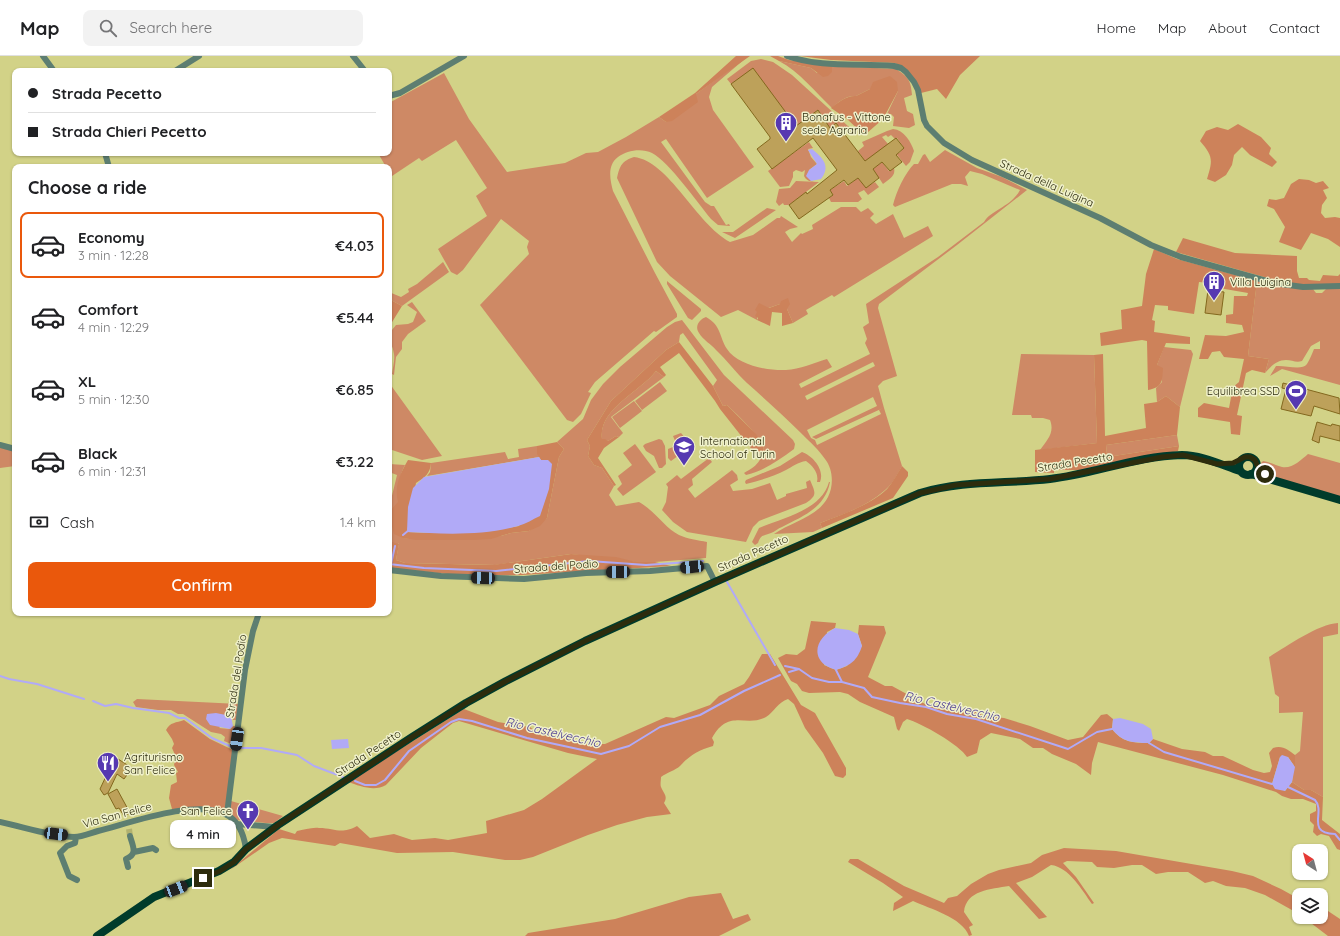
<!DOCTYPE html>
<html lang="en">
<head>
<meta charset="utf-8">
<style>
	:root { --surface:#fff; --page:#f2f2f2; --text:#202124; --muted:#757577; --line:#e0e0e0; --accent:#ea580c }
	body { margin:0; font-family:Quicksand,sans-serif; background:var(--page); color:var(--text); height:100vh; display:flex; flex-direction:column; font-size:15px; white-space:nowrap }
	* { box-sizing:border-box; margin:0 }
	p { font-size:13px; color:var(--muted) }
	.icon { flex:none; width:22px; height:22px; fill:none; stroke:currentColor; stroke-width:2; stroke-linecap:round; stroke-linejoin:round }
	.map { position:relative; flex:1; overflow:hidden }
	.sheet { position:absolute; left:12px; top:108px; width:380px; height:452px; display:flex; flex-direction:column; background:var(--surface); border-radius:8px; box-shadow:0 1px 3px #0004 }
	.sheet>* { flex:none }
	.guide { position:absolute; left:12px; top:12px; width:380px; height:88px; border-radius:8px; box-shadow:0 1px 3px #0004; display:grid; align-content:center; height:88px; padding:0 16px; background:var(--surface) }
	.needle { width:26px; rotate:324deg }
	.controls { position:absolute; left:1292px; top:788px; display:grid; gap:8px }
	.controls a { display:grid; place-items:center; width:36px; height:36px; border-radius:8px; background:var(--surface); box-shadow:0 1px 3px #0004; font-size:20px }
	.end { position:absolute; width:18px; height:18px; margin:-9px; border:5px solid #2d2c0d; background:#fff; box-shadow:0 0 0 2px #fff }
	.from { border-radius:50% }
	.bubble { position:absolute; height:28px; border-radius:8px; background:var(--surface); box-shadow:0 1px 3px #0004; font-size:13px; font-weight:600; line-height:28px; text-align:center }
	.car { position:absolute; width:12px; height:24px; margin:-12px -6px; border-radius:5px; box-shadow:0 0 3px 1px #0007; background:linear-gradient(#222 24%,#8ab4d8 0 40%,#222 0 76%,#8ab4d8 0 86%,#222 0) }
	.guide b { display:flex; align-items:center; gap:14px; height:38px; font-size:15px }
	.guide b+b { border-top:1px solid var(--line) }
	.guide i { width:10px; height:10px; background:var(--text) }
	ul { padding:0; list-style:none }
	li { display:flex; align-items:center; gap:12px; height:66px; margin:0 8px 6px; padding:0 8px; border:2px solid transparent; border-radius:8px }
	li div { flex:1 }
	li b { display:block; font-size:15px }
	li em { font-style:normal; font-weight:600 }
	li.on { border-color:var(--accent) }
	li>.icon { width:36px; height:36px; stroke-width:1.5 }
	h2 { padding:0 16px; font-size:18px; line-height:48px }
	.pay { display:flex; align-items:center; gap:10px; height:44px; padding:0 16px; font-size:15px }
	.pay p { margin-inline-start:auto }
	.cta { display:flex; gap:8px; margin-top:auto; padding:8px 16px }
	.cta a { flex:1; height:46px; border-radius:8px; background:var(--accent); color:#fff; font-size:16px; font-weight:600; line-height:46px; text-align:center }
	header { display:flex; align-items:center; gap:24px; box-sizing:border-box; height:56px; padding:0 20px; background:var(--surface); border-bottom:1px solid var(--line) }
	header strong { font-size:19px }
	nav { display:flex; gap:22px; margin-inline-start:auto; font-size:14px }
	.search { width:280px; height:36px; background:var(--page); display:flex; align-items:center; gap:10px; box-sizing:border-box; padding:0 14px; border-radius:8px; color:var(--muted); font-size:15px }
	.map>svg:first-child { display:block }
</style>
</head>
<body>
<header>
<strong>Map</strong>
<div class="search"><svg class="icon" aria-label="search" viewBox="0 0 24 24"><circle cx="10" cy="10" r="6"/><path d="M15 15l6 6"/></svg>Search here</div>
<nav><a>Home</a><a>Map</a><a>About</a><a>Contact</a></nav>
</header>
<div class="map">
<svg width="1340" height="880" viewBox="0 0 1340 880">
	<rect width="100%" height="100%" fill="#d2d287"/>
	<!-- green -->
	<path fill="#ce8965" fill-rule="evenodd" d="M747 1 712 31 709 41 713 54 754 111 707 142 666 83 661 86 705 146 711 150H714L726 169 729 168 730 170 718 169 711 163C698 147 669 106 652 97 642 92 627 94 618 101 607 109 610 124 613 135L655 217 677 258V261L656 276 654 275 595 326 588 336 591 337 581 358 573 366 567 364 480 249 529 198 527 191 529 185 501 163 463 214 457 219 451 216 438 193 487 160 476 140 487 132 456 84 422 105 419 102 392 120 389 116V111H386L378 97H389V47L444 17 469 63 507 116 565 107 586 97 598 96 626 81 659 61 666 66 696 38Z
		M761 3 773 6 792 19 849 71 843 76 836 67 830 72 818 54 794 72 753 13 731 28 727 23 751 5Z
		M779 5 811 12 817 17 832 10 896 13C908 21 911 24 912 39L904 42 907 55 913 58 915 69 909 72 893 70 894 61 891 58H887L898 35 870 33 856 40C847 39 838 46 832 52 815 36 800 16 779 5Z
		M893 73C904 74 911 86 914 95L910 106 906 110 893 94 899 97 904 92 897 82 895 83 891 79 888 81 886 79 882 81 888 88 871 107 860 104 863 102 858 95 864 90 862 86 887 75Z
		M809 86 813 92 808 93 811 101 817 108 809 114 811 125H814C809 126 806 124 804 120L805 114 802 116 796 114 793 116V121L789 130 780 131 768 115Z
		M945 94 977 112 1002 121 1027 134 957 189 879 248 878 252 897 320 883 325 878 330 884 352 902 410C897 419 892 429 884 435 867 450 842 459 820 467L822 472 813 476 774 478C791 466 818 461 828 441 834 429 833 413 825 403 819 394 810 386 803 379 785 361 766 344 747 327 736 317 727 304 716 294 711 288 703 284 699 277 694 270 700 263 706 261 722 270 719 281 727 293 737 309 768 315 786 314 800 313 814 307 827 303L832 311 799 328 801 332 870 298 865 287 867 283 863 271 869 267 866 248 938 201 984 166C991 154 1011 151 1020 134L982 118 970 115 965 121 968 130 961 128H952L895 151 893 149C896 136 905 117 914 108H918L923 99 925 98 930 106ZM873 306 875 310 807 344 805 340ZM873 341 877 350 812 381 816 383 883 352 879 354 881 358 817 389 815 384 811 382 807 374Z
		M634 101C669 105 696 168 730 186L753 179 777 162H780L781 160 798 171 790 173 785 176 792 186 801 177 802 178 813 173 812 169 841 151H856L861 156 868 152 874 158 870 162 876 168 893 158 904 182 928 170 933 180 834 241 832 239 806 254 808 258 793 267 787 253 780 248 757 256V264L738 254 721 261 670 220 657 206 617 122C620 109 622 105 634 101Z
		M882 106 889 115 894 112C896 120 889 123 883 128L873 113Z
		M858 122 866 131 875 126 879 131 868 139 864 134 858 137 862 143 858 146H831L829 142 833 139 830 134 844 125 847 130Z
		M796 125 819 126 789 149H784L783 147 779 150 776 146 779 133 790 132Z
		M767 152 776 154 735 182 722 176H733Z
		M443 206 449 216 402 250 389 243V236L401 241 409 236 408 233 417 228Z
		M667 225 701 253V255L692 264 688 262 667 228Z
		M1257 225 1313 233 1316 237H1322L1327 232H1340V329L1282 313 1270 320 1276 310C1285 309 1302 315 1307 308 1310 303 1312 298 1314 293H1320V285L1311 290 1302 305C1296 307 1292 304 1286 304 1277 304 1271 310 1265 317L1269 303 1248 300Z
		M412 246 426 265 408 278 402 286V293L396 301 394 319 392 318C393 311 395 304 394 298 392 283 383 284 396 269L408 268 413 266 417 256 407 249Z
		M682 264 724 319 793 384 795 388 794 393C779 404 764 415 746 419L744 417C758 409 761 406 764 390 754 375 741 362 727 349L723 350 713 330 717 324 683 277 680 279 679 286 666 294 611 345 587 384 590 390 588 400 594 409 602 412 614 430 609 439 616 450 639 446C655 455 665 472 679 479 687 483 698 484 707 486L706 502 655 506H635L571 498 495 509 405 507 396 504 399 487 389 501V452L397 419 389 416V408L405 409C393 431 400 459 403 482L434 484 501 480 511 477 529 475 547 462 559 401 564 393 557 386 583 363 591 344 603 328 620 311 667 271 675 266Z
		M1164 291 1191 294 1193 298 1180 351 1166 340 1157 346 1156 332 1162 326 1157 309Z
		M1021 298 1094 299 1097 387 1040 394C1047 384 1055 377 1050 364L1043 362H1032L1031 359H1012Z
		M656 315 664 321 611 361 623 377 619 381 616 380 608 385 602 383C598 353 640 336 656 315Z
		M660 326 667 335 642 354 635 345Z
		M390 328 442 400 422 404 389 393Z
		M634 345 642 355 620 372 612 361Z
		M681 377 687 384 682 389 686 394 671 405 668 402V393L673 391 676 387 673 380Z
		M1177 379 1179 390 1107 401 1106 389Z
		M659 383 662 384 665 390 666 408 662 412H659L654 400 646 395 643 390 645 388Z
		M635 388 656 416 623 440 617 433 622 428 618 420 632 409 623 397Z
		M0 390 15 394V410L0 412Z
		M537 390 539 401 427 420 430 416 431 407 505 396 508 403 519 401 518 393Z
		M802 396C813 400 825 414 820 426H817C819 417 813 410 806 405 798 406 792 411 786 414 774 420 759 425 746 428L745 426 746 424 780 410Z
		M1308 398 1340 407V441L1278 423 1261 410V407L1263 405C1270 406 1275 409 1282 411 1292 413 1301 404 1308 398Z
		M709 402 712 406 692 423 693 429 688 433 695 442 732 414 737 419 738 424 730 429 733 435 752 433 770 427 777 444 786 440V438L807 432 806 426 810 424C815 436 818 439 806 447L759 465 753 471 746 486 687 476 673 466 662 454 666 446 668 431 666 428 677 419 681 423Z
		M829 426H830C825 452 803 460 782 471 778 472 775 476 771 477 764 480 761 478 758 487L755 489 752 486 759 472C782 462 822 454 829 426Z
		M1338 567V578L1323 581V741L1311 734H1304L1292 726 1295 699 1300 695 1303 656 1279 657V641L1275 638 1269 601C1286 591 1318 568 1338 567Z
		M137 643 239 648 237 664H233L231 660 219 672 230 673 233 670H236L234 689 224 685 225 681 221 678 211 676 183 658H178L171 654H158L136 651 133 646Z
		M231 745 283 760 274 767H266L237 764 229 758Z"/>
	<!-- forest -->
	<path fill="#cd825a" d="M736 0H750L696 38 698 46 672 65 666 66 659 61 695 37Z
		M770 0H778L789 4 832 10V16L828 20 823 21 811 12 779 5Z
		M800 0H980L960 19 946 43 937 33 921 37 902 11 895 7 831 4Z
		M890 20 897 26 898 35 883 63 867 77 863 78 847 63 831 52C837 47 847 39 856 40L870 33 873 26Z
		M1238 68 1261 81 1271 92 1269 98 1277 106 1272 111 1250 99 1242 91 1234 99 1232 109 1226 119 1215 126 1207 123C1213 104 1213 100 1200 85L1206 75 1217 71 1228 74Z
		M1299 123 1309 124 1316 127 1323 125 1329 132 1323 134 1327 142 1322 149 1321 157 1325 162 1335 161 1340 162V191L1328 183 1311 177 1301 194 1279 186 1285 171 1274 153 1267 150 1269 143 1276 144 1284 142 1291 128Z
		M1183 182 1235 197 1297 200V215L1299 222H1307L1309 224 1320 225 1323 219 1338 220 1340 218V228H1298L1278 225 1176 196Z
		M1154 193 1177 203 1257 225 1248 300 1269 303 1265 317 1252 314 1246 317 1237 359 1242 360 1240 379 1231 378 1230 366 1198 361V352L1204 347 1229 352 1233 331 1239 326 1244 303 1224 301 1220 295 1212 296 1208 303H1199L1205 279 1226 280 1244 276 1242 269 1226 267V259L1233 258 1234 240H1247L1248 237 1219 232 1220 228 1199 226 1194 258 1168 254V250L1155 249 1152 264 1155 265 1154 276 1190 281V288L1166 287 1157 309 1163 312C1162 325 1163 331 1148 334L1147 285 1142 284 1101 290 1100 277 1122 273 1121 254 1142 250 1146 218Z
		M788 242 790 248 787 253 793 267 782 270V257L772 256 770 270 757 264 758 262 755 260 757 256 755 254 759 247 769 252 780 248 781 245Z
		M389 243 402 250 389 271Z
		M679 286 713 330 723 350 727 349 756 378 764 390 761 405 720 353 715 345 679 297 660 311 666 319 664 321 656 315C640 336 598 353 602 383H605L608 385 616 380 619 381 604 392 598 402 616 429 614 430 602 412 594 409 588 400 590 390 587 384 611 345 666 294Z
		M1103 298 1105 380 1146 372 1144 348 1157 346 1166 340 1180 351 1177 379 1106 389 1107 401 1179 390 1178 395 1084 414H1054V417L1035 416V394L1097 387 1094 299Z
		M557 386 564 393 559 401 547 462 540 470 529 475 511 477 491 483 474 484H416L403 482 394 478 391 466V454L398 446C394 430 400 418 408 404L431 407C430 418 425 421 416 427L407 476C446 478 481 477 519 470L541 404 537 398V390Z
		M902 410 908 416V420L893 442 822 472 820 467C840 459 871 449 887 433 893 426 897 418 902 410Z
		M392 486 399 488 396 504 405 507 493 509 571 498 616 501 636 506H655L671 510 522 519 466 520 389 512V501Z
		M811 565 836 567 835 572 827 576 824 609 836 614 847 610 862 590 858 578 859 569 884 570 886 577 868 621 885 630H892L925 648 942 653 961 656 968 653 985 660 1004 662 1030 670 1068 684 1083 681 1101 659 1107 658 1113 663 1112 673C1122 686 1133 687 1149 687L1153 683 1182 693 1205 696 1213 700H1223L1253 714 1264 717 1270 716 1272 710 1269 697 1273 692C1283 689 1288 694 1295 699V711L1288 701H1280L1272 728 1285 735 1292 726 1304 734H1311L1323 741 1322 764 1340 778V794L1337 793 1329 780 1321 778 1317 780 1313 776 1314 769 1310 765V758L1316 755V748L1303 743H1291L1282 740 1276 736 1223 719 1098 686 1092 707 1091 719 1076 708 1052 698 1043 692H1033L1020 683 991 677 980 684 977 697 967 701C960 689 921 667 907 663L903 666 899 675 897 673 894 661 860 646 848 638 840 636 809 637 802 635 797 628 791 625 778 602 786 598 797 599 805 593Z
		M762 598H770L801 649 815 657 846 712V719L843 722 835 720 823 697 805 672 794 648 788 643C778 646 774 656 766 661 746 672 729 652 712 682L714 686 713 690C699 694 690 699 680 710 676 714 666 717 661 721 661 724 660 729 661 731 664 738 668 740 664 747L671 758 647 761 617 769 588 779 533 801 520 804H505L453 796 397 797 340 787 335 790 282 782 269 787 230 814 279 773 295 778 297 775C304 774 312 771 319 772 335 772 341 779 357 770L370 782 394 778 412 784 435 782 448 784 487 777 486 765 524 754 542 743 597 703 568 697 459 665 453 667 421 692 386 729C374 736 360 730 348 726L464 653 498 666 530 671 535 675 561 683 565 682 583 688H605L666 661 674 662 710 649 719 640 744 628 749 621Z
		M184 664 210 683 233 694 225 755 172 753 169 742 171 729 177 726 176 717 178 716 174 709 176 701 172 692 174 688 172 683 166 674C170 666 176 667 184 664Z
		M1064 792 1116 795 1232 815 1253 820 1281 833 1299 843V858L1265 839 1245 832 1226 830 1213 825 1205 827 1188 816H1168L1156 818 1142 809H1132L1114 812 1097 811 1092 806 1067 805 1063 807 1076 821 1094 847 1092 848C1082 834 1069 811 1051 809L1032 821 1016 827 1047 861 1039 863 1009 830C991 833 966 834 964 856L973 869 969 871 972 879 969 880C962 861 930 853 913 845L893 855 894 847 903 841 883 827 848 806 850 803H858L904 830 944 847 948 842 957 840 971 828 988 818 999 814 1031 807 1042 799Z
		M721 837 733 863 748 858 751 864 719 880H525L528 877 615 863 689 841Z
		M1321 855H1328L1340 863V880H1328L1303 861H1321Z"/>
	<!-- water -->
	<path fill="#b1aaf7" d="M812 93C823 102 831 110 821 123L811 125 806 120 809 114 817 108 808 94Z
		M539 401 541 404H548L552 408 549 433 540 460C533 463 526 468 518 470 483 480 443 478 407 476L408 451 413 432 424 421Z
		M835 572 849 574 858 578 862 590C857 605 851 609 836 614 833 613 828 611 825 609 809 596 821 579 835 572Z
		M216 657 231 660 233 670 230 673 210 669 206 663 207 658Z
		M1120 662 1143 668 1151 673 1153 683 1149 687C1133 687 1122 686 1112 673L1113 663Z
		M348 683 349 692 332 693 331 684Z
		M1282 699 1288 701 1295 711 1292 726 1285 735 1275 733 1272 728 1280 701Z"/>
	<g fill="none" stroke-linecap="round" stroke-linejoin="round">
		<!-- stream -->
		<path stroke="#b1aaf7" stroke-width="2" d="M403 479 409 474
			M389 508 424 512 496 515 589 505 646 509 703 505
			M391 508 395 490
			M727 526 775 609
			M785 610 799 613
			M836 614 842 626
			M789 616 799 613 812 622 829 626H842L864 632 872 641 900 647 926 651 947 658 976 663 1068 693 1097 676 1112 673
			M0 620 9 623 37 628 84 643
			M93 645 105 650 116 648 133 652 169 657 179 662H185L212 682 232 691
			M1149 687 1164 696 1272 728
			M238 692H261L297 699 314 710 343 721
			M355 725 365 729H376L385 724 409 695 451 666 459 663 472 665 527 682 601 698 629 690 660 671 700 659 744 635 780 619
			M1288 731 1315 744C1326 756 1305 777 1335 778L1340 784"/>
	</g>
	<!-- building -->
	<path fill="#bda15a" stroke="#83681e" d="M753 12 796 70 818 54 830 72 836 67 865 105 896 82 904 92 896 99 902 106 890 115 882 106 873 113 879 122 866 132 858 122 848 129 844 124 830 134 833 139 799 163 789 149 806 136 807 138 837 114 813 82 772 113 757 93 770 83V81L731 28Z
		M1208 234 1224 236 1221 259 1205 257Z
		M1283 327 1339 342 1340 358 1314 350 1311 360 1281 353 1286 333 1282 332Z
		M1317 366 1331 370 1332 368 1340 370V385L1320 380 1319 387 1312 384Z
		M115 701 132 712 124 723 117 718 108 737 104 739 100 733Z
		M117 733 130 757 124 760 119 752 116 753 108 738Z"/>
	<g fill="none" stroke-linecap="round" stroke-linejoin="round">
		<!-- minor-tunnel -->
		<path stroke="#b1b16f" stroke-width="6" stroke-dasharray="6 3" stroke-linecap="butt" d="M129 773 130 780"/>
		<!-- minor -->
		<path stroke="#5d7e71" stroke-width="6" d="M43 0 54 15
			M353 0 365 15
			M787 0C821 12 858 7 894 10L901 12 906 16 914 26 918 34 924 64 927 70 944 87 972 104 1100 162 1151 189 1181 201 1274 227 1303 231 1340 230
			M175 15 199 0
			M389 40 400 37 464 0
			M105 97 109 111
			M0 389 15 393
			M389 514 441 520 524 523 586 517 650 515 707 510 715 526
			M227 758 245 614 253 575 259 557
			M0 766C24 771 50 780 74 781 82 781 91 777 98 775 130 767 195 743 225 758 238 764 244 779 246 793
			M237 768 275 771
			M76 781 75 787 67 790 60 797 69 820 77 824
			M134 796 153 792 156 794
			M128 811 126 803C138 798 133 791 130 780"/>
		<!-- major -->
		<path stroke="#003b2b" stroke-width="8" d="M1239 410a9 9 0 1 1 18 0a9 9 0 1 1-18 0Z
			M1251 418 1259 420 1340 444
			M97 880 154 841 219 815 234 806 246 793 278 769 412 681 466 647 506 625 585 585 715 526 920 437C963 424 1006 428 1050 423 1094 418 1137 400 1182 399 1201 399 1222 409 1240 415"/>
	</g>
	<g fill="none" stroke-linecap="round" stroke-linejoin="round">
		<!-- route -->
		<path stroke="#2d2c0d" stroke-width="5" d="M203 822 220 815 234 806 246 793 278 769 412 681 466 647 506 625 585 585 715 526 920 437 956 429 1050 423 1162 401 1183 399 1217 408 1233 407 1245 401H1250L1255 404 1257 409 1265 418"/>
	</g>
	<!-- icons -->
	<defs>
		<g id="building-pin" transform="scale(1.15)"><path d="M0 17L-7.5 6A9.5 9.5 0 1 1 7.5 6Z" fill="#5639b1" stroke="#f0f1cc"/><path d="M-4-6H4V6H1V3H-1V6H-4ZM-2.5-4.3h1.7v1.8h-1.7ZM.8-4.3h1.7v1.8H.8ZM-2.5-1h1.7V.8h-1.7ZM.8-1h1.7V.8H.8Z" fill="#fff"/></g>
		<g id="stadium-pin" transform="scale(1.15)"><path d="M0 17L-7.5 6A9.5 9.5 0 1 1 7.5 6Z" fill="#5639b1" stroke="#f0f1cc"/><path d="M0-5a6.5 5 0 1 0 0 10a6.5 5 0 1 0 0-10ZM-3.5-1.8h7v3.6h-7Z" fill="#fff"/></g>
		<g id="school-pin" transform="scale(1.15)"><path d="M0 17L-7.5 6A9.5 9.5 0 1 1 7.5 6Z" fill="#5639b1" stroke="#f0f1cc"/><path d="M0-5L7-2L0 1L-7-2ZM-4 1L0 2.5L4 1V4Q0 6-4 4Z" fill="#fff"/></g>
		<g id="restaurant-pin" transform="scale(1.15)"><path d="M0 17L-7.5 6A9.5 9.5 0 1 1 7.5 6Z" fill="#5639b1" stroke="#f0f1cc"/><path d="M-5-6h1v4h1v-4h1v4h1v-4h1v5L-1.5 .5V6h-2V.5L-5-1ZM5-6V6H3V1.5H1.5Q1.5-4 5-6Z" fill="#fff"/></g>
		<g id="church-pin" transform="scale(1.15)"><path d="M0 17L-7.5 6A9.5 9.5 0 1 1 7.5 6Z" fill="#5639b1" stroke="#f0f1cc"/><path d="M-1.2-6h2.4v3.5h3.3v2.4h-3.3V6h-2.4V-.1h-3.3v-2.4h3.3Z" fill="#fff"/></g>
	</defs>
	<g fill-rule="evenodd">
		<use href="#building-pin" x="786" y="67"/>
		<use href="#building-pin" x="1214" y="226"/>
		<use href="#stadium-pin" x="1296" y="335"/>
		<use href="#school-pin" x="684" y="391"/>
		<use href="#restaurant-pin" x="108" y="707"/>
		<use href="#church-pin" x="248" y="755"/>
	</g>
	<g text-anchor="middle" dominant-baseline="central" stroke-width="3" stroke-linejoin="round" paint-order="stroke">
		<!-- poi labels -->
		<g font-size="11" fill="#2d2c0d" stroke="#f0f1cc" text-anchor="start">
			<text x="802" y="61">Bonafus - Vittone<tspan x="802" dy="13">sede Agraria</tspan></text>
			<text x="1230" y="226">Villa Luigina</text>
			<text x="1280" y="335" text-anchor="end">Equilibrea SSD</text>
			<text x="700" y="385">International<tspan x="700" dy="13">School of Turin</tspan></text>
			<text x="124" y="701">Agriturismo<tspan x="124" dy="13">San Felice</tspan></text>
			<text x="232" y="755" text-anchor="end">San Felice</text>
		</g>
		<!-- street labels -->
		<g font-size="11" fill="#2d2c0d" stroke="#f0f1cc">
			<text transform="translate(1047 127) rotate(24)">Strada della Luigina</text>
			<text transform="translate(1075 406) rotate(-9)">Strada Pecetto</text>
			<text transform="translate(753 497) rotate(-24)">Strada Pecetto</text>
			<text transform="translate(556 510) rotate(-4)">Strada del Podio</text>
			<text transform="translate(236 620) rotate(-81)">Strada del Podio</text>
			<text transform="translate(368 697) rotate(-33)">Strada Pecetto</text>
			<text transform="translate(117 759) rotate(-15)">Via San Felice</text>
		</g>
		<!-- water labels -->
		<g font-size="12" font-style="italic" fill="#4b3a91" stroke="#f0f1cc">
			<text transform="translate(952 650) rotate(13)">Rio Castelvecchio</text>
			<text transform="translate(553 676) rotate(13)">Rio Castelvecchio</text>
		</g>
	</g>
</svg>
<div class="controls">
<a><svg class="needle" viewBox="-14 -14 28 28"><path d="M0-13l5 13h-10z" fill="#e53935"/><path d="M0 13l5-13h-10z" fill="#757577"/></svg></a>
<a><svg class="icon" aria-label="layers" viewBox="0 0 24 24"><path d="M12 4l9 5-9 5-9-5zM3 14l9 5 9-5"/></svg></a>
</div>
<i class="end from" style="left:1265px;top:418px"></i>
<i class="end" style="left:203px;top:822px"></i>
<div class="bubble" style="left:170px;top:764px;width:66px">4 min</div>
<i class="car" style="left:692px;top:511px;rotate:264deg"></i>
<i class="car" style="left:618px;top:516px;rotate:269deg"></i>
<i class="car" style="left:483px;top:522px;rotate:272deg"></i>
<i class="car" style="left:237px;top:683px;rotate:188deg"></i>
<i class="car" style="left:56px;top:778px;rotate:97deg"></i>
<i class="car" style="left:176px;top:833px;rotate:69deg"></i>
<div class="guide">
<b><i class="from"></i>Strada Pecetto</b>
<b><i></i>Strada Chieri Pecetto</b>
</div>
<section class="sheet">
<h2>Choose a ride</h2>
<ul>
<li class="on"><svg class="icon" aria-label="car" viewBox="0 0 24 24"><path d="M5 17H2v-5l4-1 3-4h7l3 4 3 1v5h-3M9 17h6M6 11h13"/><circle cx="7" cy="17" r="2"/><circle cx="17" cy="17" r="2"/></svg><div><b>Economy</b><p>3 min · 12:28</p></div><em>€4.03</em></li>
<li><svg class="icon" aria-label="car" viewBox="0 0 24 24"><path d="M5 17H2v-5l4-1 3-4h7l3 4 3 1v5h-3M9 17h6M6 11h13"/><circle cx="7" cy="17" r="2"/><circle cx="17" cy="17" r="2"/></svg><div><b>Comfort</b><p>4 min · 12:29</p></div><em>€5.44</em></li>
<li><svg class="icon" aria-label="car" viewBox="0 0 24 24"><path d="M5 17H2v-5l4-1 3-4h7l3 4 3 1v5h-3M9 17h6M6 11h13"/><circle cx="7" cy="17" r="2"/><circle cx="17" cy="17" r="2"/></svg><div><b>XL</b><p>5 min · 12:30</p></div><em>€6.85</em></li>
<li><svg class="icon" aria-label="car" viewBox="0 0 24 24"><path d="M5 17H2v-5l4-1 3-4h7l3 4 3 1v5h-3M9 17h6M6 11h13"/><circle cx="7" cy="17" r="2"/><circle cx="17" cy="17" r="2"/></svg><div><b>Black</b><p>6 min · 12:31</p></div><em>€3.22</em></li>
</ul>
<div class="pay"><svg class="icon" aria-label="cash" viewBox="0 0 24 24"><path d="M3 7h18v10H3z"/><circle cx="12" cy="12" r="2"/></svg>Cash<p>1.4 km</p></div>
<div class="cta"><a>Confirm</a></div>
</section>
</div>
</body>
</html>
